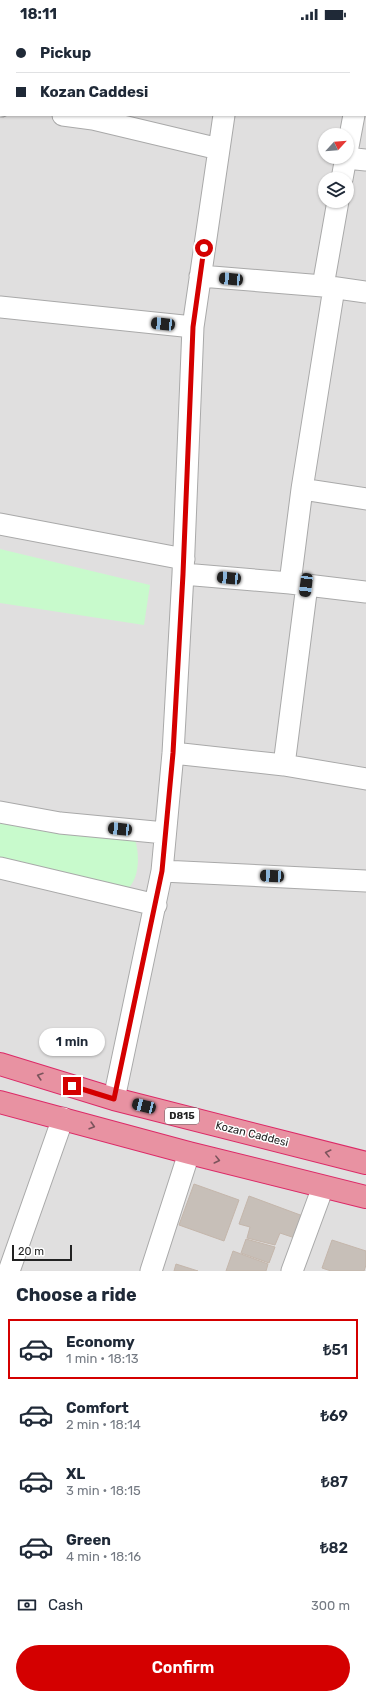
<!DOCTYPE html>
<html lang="en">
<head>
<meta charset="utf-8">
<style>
	:root { --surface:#fff; --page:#f6f6f7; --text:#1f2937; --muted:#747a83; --line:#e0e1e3; --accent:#d40000 }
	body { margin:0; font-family:Rubik,sans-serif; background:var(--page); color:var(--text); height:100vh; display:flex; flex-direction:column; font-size:15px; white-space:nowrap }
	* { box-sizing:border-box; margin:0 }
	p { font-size:13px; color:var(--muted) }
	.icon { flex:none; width:22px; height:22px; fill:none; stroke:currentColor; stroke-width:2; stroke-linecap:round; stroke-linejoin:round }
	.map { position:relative; height:1243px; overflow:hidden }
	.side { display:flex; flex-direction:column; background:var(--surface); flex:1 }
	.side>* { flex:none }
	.top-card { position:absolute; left:0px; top:0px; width:366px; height:88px; box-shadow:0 1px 3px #0004; display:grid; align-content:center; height:88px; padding:0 16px; background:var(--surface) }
	.needle { width:26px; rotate:64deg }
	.controls { position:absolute; left:318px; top:100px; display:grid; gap:8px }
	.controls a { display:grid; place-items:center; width:36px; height:36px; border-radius:50%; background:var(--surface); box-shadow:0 1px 3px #0004; font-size:20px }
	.scale { position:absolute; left:12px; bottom:10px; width:60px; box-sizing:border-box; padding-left:4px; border:2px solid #222; border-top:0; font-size:11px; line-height:14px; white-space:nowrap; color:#222; -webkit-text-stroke:3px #fff; paint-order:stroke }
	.end { position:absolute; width:18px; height:18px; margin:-9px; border:5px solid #d40000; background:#fff; box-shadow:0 0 0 2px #fff }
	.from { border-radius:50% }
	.bubble { position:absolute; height:28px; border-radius:14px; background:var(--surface); box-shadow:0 1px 3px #0004; font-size:13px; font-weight:600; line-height:28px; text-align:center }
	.car { position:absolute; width:12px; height:24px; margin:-12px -6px; border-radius:5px; box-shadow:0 0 3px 1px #0007; background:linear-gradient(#222 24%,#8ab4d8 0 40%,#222 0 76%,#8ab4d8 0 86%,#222 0) }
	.top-card b { display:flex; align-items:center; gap:14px; height:38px; font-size:15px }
	.top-card b+b { border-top:1px solid var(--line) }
	.top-card i { width:10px; height:10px; background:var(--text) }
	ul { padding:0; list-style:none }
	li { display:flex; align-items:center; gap:12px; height:60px; margin:0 8px 6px; padding:0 8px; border:2px solid transparent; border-radius:0px }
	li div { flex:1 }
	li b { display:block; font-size:15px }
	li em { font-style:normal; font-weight:600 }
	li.current { border-color:var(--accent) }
	li>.icon { width:36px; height:36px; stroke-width:1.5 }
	h2 { padding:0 16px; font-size:18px; line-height:48px }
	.pay { display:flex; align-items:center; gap:10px; height:44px; padding:0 16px; font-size:15px }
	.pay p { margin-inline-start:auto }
	.action { display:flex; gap:8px; margin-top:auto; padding:8px 16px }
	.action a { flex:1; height:46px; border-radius:24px; background:var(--accent); color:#fff; font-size:16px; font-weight:600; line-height:46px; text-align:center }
	.status { display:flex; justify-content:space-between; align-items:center; height:28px; padding:0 20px; background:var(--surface); direction:ltr }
	.status svg { height:11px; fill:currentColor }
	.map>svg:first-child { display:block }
</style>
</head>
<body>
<div class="status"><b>18:11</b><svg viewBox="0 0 49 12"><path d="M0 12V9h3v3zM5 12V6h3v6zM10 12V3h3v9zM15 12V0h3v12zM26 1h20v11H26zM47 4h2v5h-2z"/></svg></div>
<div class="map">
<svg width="366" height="1243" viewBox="0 0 366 1243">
	<rect width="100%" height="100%" fill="#f2efe9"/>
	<!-- residential -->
	<path fill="#e0dfdf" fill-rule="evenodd" d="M0 0H366V1243H0ZM1 1H365V87H1ZM325 107H347V129H325ZM325 151H347V173H325Z"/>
	<!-- park -->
	<path fill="#c8facc" d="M0 521 150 557 144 597 0 575Z
		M0 791 135 812C140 826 140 855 124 863L0 830Z"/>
	<!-- building -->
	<path fill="#c7bfb8" stroke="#c4b6ab" d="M194 1156 239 1172 224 1213 179 1197Z
		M249 1168 303 1188 295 1210 280 1205 275 1217 247 1210 250 1199 239 1196Z
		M246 1211 275 1219 269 1235 241 1225Z
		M332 1212 366 1223V1237L364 1243H331L322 1240Z
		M233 1223 268 1236 266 1243H226Z
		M176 1236 198 1243H174Z"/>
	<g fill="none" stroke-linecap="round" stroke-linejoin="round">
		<!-- minor casing -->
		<g stroke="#a9a9a9" stroke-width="23">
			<path id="minor" d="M104 1 105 0
				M237 1V0
				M365 25 366 19
				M0 78H1
				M63 87 93 91 219 121
				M347 124 354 87
				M346 130 366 132
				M342 151 346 129
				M200 248 323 258 366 264
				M323 258 338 173
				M0 279 193 299
				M302 461 366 471
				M0 496 184 531
				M183 546 290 555 366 564
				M290 555 302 461 334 260
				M173 725 284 737 366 751
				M284 737 307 557
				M0 784 60 795 165 805
				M0 840 156 877
				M162 843 366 853
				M114 1071 162 843 173 725 183 546 193 299 224 87
				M9 1243 63 1090
				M151 1243 189 1125
				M292 1243 323 1159"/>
		</g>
		<!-- highway casing -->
		<g stroke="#dc2a67" stroke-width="24">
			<path id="highway" d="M0 1036 114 1071 366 1135
				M0 1074 189 1125 366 1169"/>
		</g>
		<!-- minor -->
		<use href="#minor" stroke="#fff" stroke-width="21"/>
		<!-- highway -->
		<use href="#highway" stroke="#e892a2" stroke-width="22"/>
	</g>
	<!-- one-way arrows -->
	<defs><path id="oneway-chevron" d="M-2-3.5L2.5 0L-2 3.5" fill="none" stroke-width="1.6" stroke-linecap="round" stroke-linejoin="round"/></defs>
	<g stroke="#7b545c">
		<use href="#oneway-chevron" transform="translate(40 1048) rotate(-163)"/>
		<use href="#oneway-chevron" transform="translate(92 1098) rotate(16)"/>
		<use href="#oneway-chevron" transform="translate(328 1125) rotate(-166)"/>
		<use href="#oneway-chevron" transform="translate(217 1132) rotate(14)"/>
	</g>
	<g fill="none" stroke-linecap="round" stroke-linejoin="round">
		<!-- route -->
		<path stroke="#d40000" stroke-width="5" d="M72 1058 114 1071 162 843 173 725 183 546 193 299 204 220"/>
	</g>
	<g text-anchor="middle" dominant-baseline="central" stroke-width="3" stroke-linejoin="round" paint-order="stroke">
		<!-- shield labels -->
		<rect fill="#fff" stroke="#646464" stroke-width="1" x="165" y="1080" width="34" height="16" rx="3"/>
		<g font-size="10" font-weight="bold" fill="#222">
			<text x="182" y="1088">D815</text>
		</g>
		<!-- street labels -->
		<g font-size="11" fill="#222" stroke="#fff">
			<text transform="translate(252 1106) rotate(14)">Kozan Caddesi</text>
		</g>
	</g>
</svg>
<div class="controls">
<a><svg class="needle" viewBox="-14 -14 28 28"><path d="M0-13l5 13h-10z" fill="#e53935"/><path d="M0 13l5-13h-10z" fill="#747a83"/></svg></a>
<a><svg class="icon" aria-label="layers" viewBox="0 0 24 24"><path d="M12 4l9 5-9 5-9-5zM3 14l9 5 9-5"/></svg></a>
</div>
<div class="scale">20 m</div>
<i class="end from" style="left:204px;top:220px"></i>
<i class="end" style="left:72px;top:1058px"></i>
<div class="bubble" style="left:39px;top:1000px;width:66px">1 min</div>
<i class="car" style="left:231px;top:251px;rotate:275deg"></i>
<i class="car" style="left:163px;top:296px;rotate:276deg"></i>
<i class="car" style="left:229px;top:550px;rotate:275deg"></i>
<i class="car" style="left:306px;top:557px;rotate:187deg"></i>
<i class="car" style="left:120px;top:801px;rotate:276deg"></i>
<i class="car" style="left:272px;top:848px;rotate:273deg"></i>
<i class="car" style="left:144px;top:1078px;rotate:284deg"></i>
<div class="top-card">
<b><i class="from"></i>Pickup</b>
<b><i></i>Kozan Caddesi</b>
</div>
</div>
<section class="side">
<h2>Choose a ride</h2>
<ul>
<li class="current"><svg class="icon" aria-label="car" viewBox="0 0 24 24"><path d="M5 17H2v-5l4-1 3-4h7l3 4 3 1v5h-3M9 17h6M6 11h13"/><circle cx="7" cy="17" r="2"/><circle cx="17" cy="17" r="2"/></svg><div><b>Economy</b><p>1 min · 18:13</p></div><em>₺51</em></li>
<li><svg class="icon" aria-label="car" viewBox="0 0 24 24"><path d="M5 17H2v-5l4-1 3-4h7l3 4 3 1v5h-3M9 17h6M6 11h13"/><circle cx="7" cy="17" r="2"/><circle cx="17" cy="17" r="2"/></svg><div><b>Comfort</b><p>2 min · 18:14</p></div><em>₺69</em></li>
<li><svg class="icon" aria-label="car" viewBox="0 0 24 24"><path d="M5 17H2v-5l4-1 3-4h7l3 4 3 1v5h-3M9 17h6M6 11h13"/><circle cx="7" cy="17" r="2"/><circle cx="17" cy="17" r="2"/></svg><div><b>XL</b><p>3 min · 18:15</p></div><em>₺87</em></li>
<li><svg class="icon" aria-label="car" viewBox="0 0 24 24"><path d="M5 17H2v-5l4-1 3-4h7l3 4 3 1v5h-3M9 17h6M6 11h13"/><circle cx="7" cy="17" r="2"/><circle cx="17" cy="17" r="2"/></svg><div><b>Green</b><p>4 min · 18:16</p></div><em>₺82</em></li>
</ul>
<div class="pay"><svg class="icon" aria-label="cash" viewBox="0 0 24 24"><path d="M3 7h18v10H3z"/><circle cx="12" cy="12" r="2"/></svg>Cash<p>300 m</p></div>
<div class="action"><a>Confirm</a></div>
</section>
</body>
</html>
